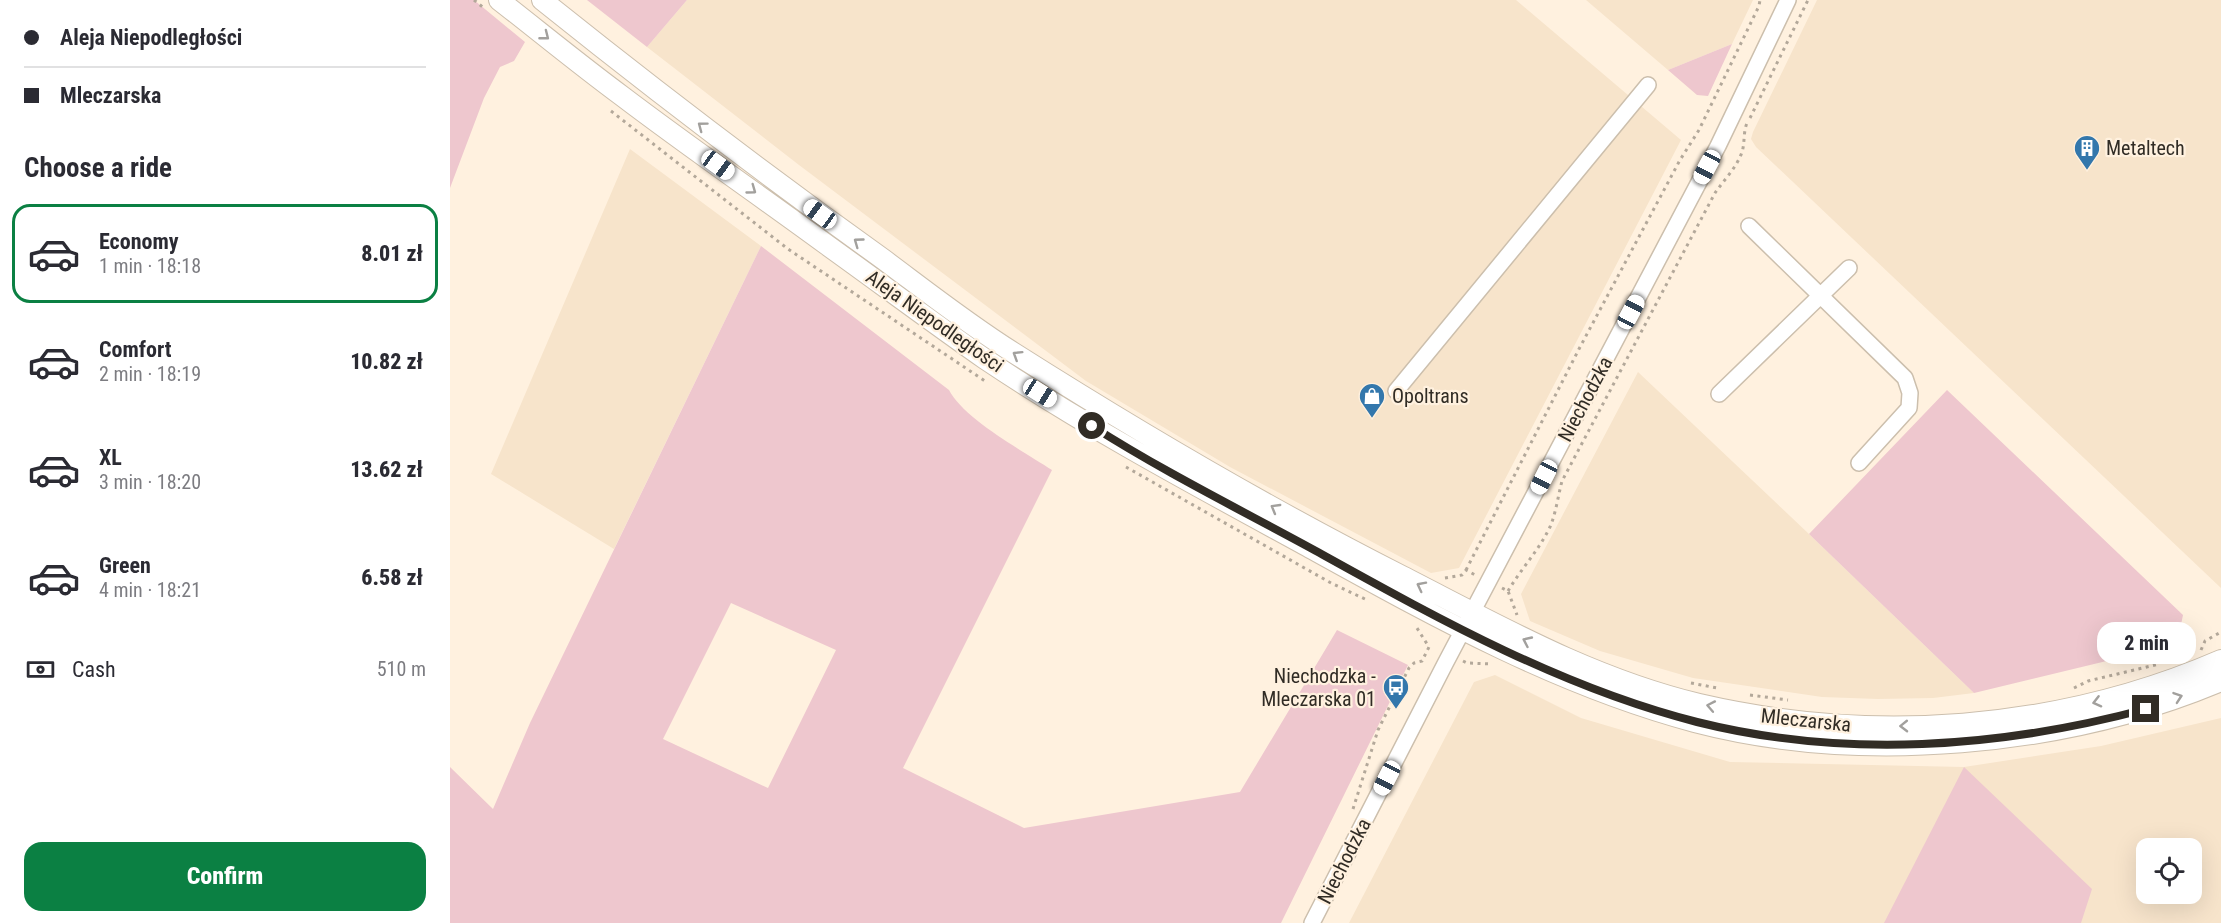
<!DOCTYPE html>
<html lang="en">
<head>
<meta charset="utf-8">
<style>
	:root { --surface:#fff; --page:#f7f7f7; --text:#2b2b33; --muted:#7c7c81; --line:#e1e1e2; --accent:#0b8043 }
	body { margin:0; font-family:"Roboto Condensed",sans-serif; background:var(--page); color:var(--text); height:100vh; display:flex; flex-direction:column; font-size:22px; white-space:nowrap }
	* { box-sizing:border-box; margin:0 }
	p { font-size:20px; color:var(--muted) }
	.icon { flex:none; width:33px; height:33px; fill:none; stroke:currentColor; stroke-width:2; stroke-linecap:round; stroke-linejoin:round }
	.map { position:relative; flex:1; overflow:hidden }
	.side { display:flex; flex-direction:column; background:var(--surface); width:450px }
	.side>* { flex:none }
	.guide { display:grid; align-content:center; height:132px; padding:0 24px; background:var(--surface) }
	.tools { position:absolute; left:1686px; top:838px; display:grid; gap:12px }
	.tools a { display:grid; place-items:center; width:66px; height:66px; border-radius:12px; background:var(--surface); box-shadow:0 6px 24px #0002; font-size:30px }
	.end { position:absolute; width:27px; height:27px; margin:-14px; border:8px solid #312c25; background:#fff; box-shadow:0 0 0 3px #fff }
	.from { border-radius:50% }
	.bubble { position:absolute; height:42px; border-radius:18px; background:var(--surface); box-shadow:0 6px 24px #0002; font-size:20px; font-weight:800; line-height:42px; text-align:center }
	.car { position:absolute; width:18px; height:36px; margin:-18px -9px; border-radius:8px; box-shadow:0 0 4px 2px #0007; background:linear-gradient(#fff 24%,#345 0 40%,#fff 0 76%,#345 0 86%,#fff 0) }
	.guide b { display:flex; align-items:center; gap:21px; height:57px; font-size:22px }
	.guide b+b { border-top:2px solid var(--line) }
	.guide i { width:15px; height:15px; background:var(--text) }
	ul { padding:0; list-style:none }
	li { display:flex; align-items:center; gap:18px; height:99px; margin:0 12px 9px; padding:0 12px; border:3px solid transparent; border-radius:18px }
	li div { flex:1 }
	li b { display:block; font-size:22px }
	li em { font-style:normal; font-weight:800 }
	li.on { border-color:var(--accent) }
	li>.icon { width:54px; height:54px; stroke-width:1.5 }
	h2 { padding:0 24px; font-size:27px; line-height:72px }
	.pay { display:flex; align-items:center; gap:15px; height:66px; padding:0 24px; font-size:22px }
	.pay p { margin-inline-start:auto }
	.button { display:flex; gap:12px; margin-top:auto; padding:12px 24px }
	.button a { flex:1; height:69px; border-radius:18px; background:var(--accent); color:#fff; font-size:24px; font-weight:800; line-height:69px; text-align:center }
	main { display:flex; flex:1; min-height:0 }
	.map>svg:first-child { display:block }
</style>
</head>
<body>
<main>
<section class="side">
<div class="guide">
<b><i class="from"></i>Aleja Niepodległości</b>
<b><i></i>Mleczarska</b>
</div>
<h2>Choose a ride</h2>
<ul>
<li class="on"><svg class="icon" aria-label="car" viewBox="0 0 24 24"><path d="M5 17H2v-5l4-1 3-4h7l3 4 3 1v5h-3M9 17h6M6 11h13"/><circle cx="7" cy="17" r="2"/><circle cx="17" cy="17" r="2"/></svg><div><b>Economy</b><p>1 min · 18:18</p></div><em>8.01 zł</em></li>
<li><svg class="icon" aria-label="car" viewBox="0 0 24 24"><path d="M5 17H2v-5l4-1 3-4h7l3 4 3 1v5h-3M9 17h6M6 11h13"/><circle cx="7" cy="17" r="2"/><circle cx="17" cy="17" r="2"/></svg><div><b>Comfort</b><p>2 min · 18:19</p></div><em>10.82 zł</em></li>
<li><svg class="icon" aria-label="car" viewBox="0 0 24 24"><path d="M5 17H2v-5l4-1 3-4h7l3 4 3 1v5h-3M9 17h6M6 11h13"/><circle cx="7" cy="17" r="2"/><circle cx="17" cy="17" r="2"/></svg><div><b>XL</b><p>3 min · 18:20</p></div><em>13.62 zł</em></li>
<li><svg class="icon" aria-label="car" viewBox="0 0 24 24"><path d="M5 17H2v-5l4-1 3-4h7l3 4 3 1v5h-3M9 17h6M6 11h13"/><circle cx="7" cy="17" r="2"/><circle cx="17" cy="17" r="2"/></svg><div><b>Green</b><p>4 min · 18:21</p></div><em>6.58 zł</em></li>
</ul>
<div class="pay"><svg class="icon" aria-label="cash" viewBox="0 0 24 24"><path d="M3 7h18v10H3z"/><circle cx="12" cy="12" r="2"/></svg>Cash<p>510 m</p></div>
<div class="button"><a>Confirm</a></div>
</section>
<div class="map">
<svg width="1771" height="923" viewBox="0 0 1771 923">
	<rect width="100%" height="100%" fill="#fff1df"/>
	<!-- built -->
	<path fill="#f7e4cb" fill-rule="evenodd" d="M237 0H1066L1231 140 1009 568 981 573 780 467 636 381 349 165 197 47Z
		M1136 0H1303L1282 44 1218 70Z
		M1367 0H1771V588L1306 147 1301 139 1303 132Z
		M180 149 311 246 164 549 41 474Z
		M1188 372 1359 534 1524 693 1483 698 1428 699 1372 697 1243 678 1150 651 1080 621 1071 594Z
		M1045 675 1131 718 1280 762 1514 767 1651 746 1771 718V923H899L1024 682ZM1696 849H1742V894H1696Z"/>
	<!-- green -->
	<path fill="#eec7ce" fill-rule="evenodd" d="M0 0H24L75 42 64 61 50 67 34 98 0 188Z
		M137 0H237L197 47Z
		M1282 44 1258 96 1247 95 1218 70Z
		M311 246 499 390C514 419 573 451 602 470L453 768 574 828 790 792 887 630 958 665 831 923H0V767L43 809 80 723ZM281 603 386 650 318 788 213 739Z
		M1497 390 1733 615 1727 644 1524 693 1359 534Z
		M1514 767 1642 889 1631 923H1434Z"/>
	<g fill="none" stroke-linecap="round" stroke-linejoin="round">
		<!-- minor casing -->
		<g stroke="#ccbfad" stroke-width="18">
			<path id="minor" d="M1299 226 1455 378 1460 393 1459 408 1409 463
				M946 391 1198 85
				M1269 394 1399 268
				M862 923 996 662 1268 146 1338 0"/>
		</g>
		<!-- major casing -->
		<g stroke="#ccbfad" stroke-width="22">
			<path id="major" d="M49 0C90 32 130 65 172 96 239 147 309 195 377 245 430 283 482 322 535 359 638 428 747 486 855 545 980 614 1106 685 1245 722 1410 765 1615 747 1771 681
				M92 0C203 89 317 176 433 259 476 291 519 325 564 353 690 433 820 509 952 576 1050 626 1141 678 1249 704 1422 744 1607 731 1771 660"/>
		</g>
		<!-- path -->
		<path stroke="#b3a89a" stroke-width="3" stroke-dasharray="3 4.5" stroke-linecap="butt" d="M24 0 35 9
			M161 111 338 249 535 381
			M1300 118 1358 0
			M676 467 881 583 917 600
			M1016 570 1129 349 1230 160 1249 130 1309 6 1310 0
			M995 578 1012 575 1016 570 1027 576
			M1052 588 1058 591 1067 615
			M1058 591C1071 569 1089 550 1100 527 1106 513 1108 496 1112 481L1265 193C1274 180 1287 167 1292 152 1295 143 1293 133 1297 123
			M1751 650 1755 641 1771 632
			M1013 661 1017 663 1042 664
			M1241 683 1267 688
			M1624 688 1638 681 1709 664
			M1300 695 1338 700
			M903 809 928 730 959 668 964 663 972 661 979 647 965 625"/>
		<!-- minor -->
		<use href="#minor" stroke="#fff" stroke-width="15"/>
		<!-- major -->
		<use href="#major" stroke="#fff" stroke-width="20"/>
	</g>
	<!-- one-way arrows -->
	<defs><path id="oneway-chevron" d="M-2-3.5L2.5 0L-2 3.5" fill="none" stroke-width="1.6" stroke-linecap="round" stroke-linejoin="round" transform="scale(1.5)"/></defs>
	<g stroke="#a2a09d">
		<use href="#oneway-chevron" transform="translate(95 36) rotate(38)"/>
		<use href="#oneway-chevron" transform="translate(252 126) rotate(-143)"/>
		<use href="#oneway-chevron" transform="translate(302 190) rotate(36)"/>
		<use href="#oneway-chevron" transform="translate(408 242) rotate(-144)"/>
		<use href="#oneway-chevron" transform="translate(567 355) rotate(-148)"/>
		<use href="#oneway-chevron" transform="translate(825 508) rotate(-150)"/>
		<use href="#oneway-chevron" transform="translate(971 586) rotate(-153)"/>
		<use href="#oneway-chevron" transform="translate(1077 641) rotate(-155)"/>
		<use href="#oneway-chevron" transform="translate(1728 697) rotate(-19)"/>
		<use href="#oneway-chevron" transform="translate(1647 702) rotate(166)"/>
		<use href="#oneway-chevron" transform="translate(1261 706) rotate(-169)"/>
		<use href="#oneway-chevron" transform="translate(1454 726) rotate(179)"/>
	</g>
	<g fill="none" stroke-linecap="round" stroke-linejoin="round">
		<!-- route -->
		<path stroke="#312c25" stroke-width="8" d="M642 426C714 472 791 510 866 551 987 618 1112 688 1247 722 1395 759 1550 748 1696 709"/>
	</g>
	<!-- icons -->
	<defs>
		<g id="building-pin" transform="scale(1.35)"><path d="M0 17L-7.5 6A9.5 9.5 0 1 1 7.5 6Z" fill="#3377ac" stroke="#fff1df"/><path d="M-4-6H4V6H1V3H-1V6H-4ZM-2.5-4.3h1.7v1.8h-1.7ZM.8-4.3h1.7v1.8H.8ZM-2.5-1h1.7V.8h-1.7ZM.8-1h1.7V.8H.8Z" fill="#fff"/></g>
		<g id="shop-pin" transform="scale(1.35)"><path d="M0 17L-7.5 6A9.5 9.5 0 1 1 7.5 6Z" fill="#3377ac" stroke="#fff1df"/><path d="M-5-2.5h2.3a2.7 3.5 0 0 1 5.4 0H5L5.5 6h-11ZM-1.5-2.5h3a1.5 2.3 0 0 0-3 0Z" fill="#fff"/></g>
		<g id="bus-pin" transform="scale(1.35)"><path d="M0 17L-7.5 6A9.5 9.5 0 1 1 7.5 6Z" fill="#3377ac" stroke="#fff1df"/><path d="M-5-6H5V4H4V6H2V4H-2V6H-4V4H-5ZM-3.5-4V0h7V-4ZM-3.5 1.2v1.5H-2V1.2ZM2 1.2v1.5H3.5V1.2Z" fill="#fff"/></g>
	</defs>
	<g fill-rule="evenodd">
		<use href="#building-pin" x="1637" y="148"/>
		<use href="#shop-pin" x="922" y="396"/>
		<use href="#bus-pin" x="946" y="687"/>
	</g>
	<g text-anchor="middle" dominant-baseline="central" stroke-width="4.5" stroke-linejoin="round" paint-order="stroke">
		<!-- poi labels -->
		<g font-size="20" fill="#312c25" stroke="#fff1df" text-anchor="start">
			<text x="1656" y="148">Metaltech</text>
			<text x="942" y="396">Opoltrans</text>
			<text x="926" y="676" text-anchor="end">Niechodzka -<tspan x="926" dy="23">Mleczarska 01</tspan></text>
		</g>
		<!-- street labels -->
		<g font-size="20" fill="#312c25" stroke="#fff1df">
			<text transform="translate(485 321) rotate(35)">Aleja Niepodległości</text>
			<text transform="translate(1135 399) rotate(-62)">Niechodzka</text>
			<text transform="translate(1356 720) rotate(6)">Mleczarska</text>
			<text transform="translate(894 861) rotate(-63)">Niechodzka</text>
		</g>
	</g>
</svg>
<div class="tools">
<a><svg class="icon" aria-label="locate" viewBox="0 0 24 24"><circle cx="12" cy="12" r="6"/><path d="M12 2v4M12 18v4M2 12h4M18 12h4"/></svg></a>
</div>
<i class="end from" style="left:642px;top:426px"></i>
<i class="end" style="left:1696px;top:709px"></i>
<div class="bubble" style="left:1647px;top:622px;width:99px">2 min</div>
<i class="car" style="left:268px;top:165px;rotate:126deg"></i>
<i class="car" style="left:1257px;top:167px;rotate:208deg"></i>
<i class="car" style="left:370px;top:214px;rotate:306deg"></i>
<i class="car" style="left:1181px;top:312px;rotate:28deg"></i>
<i class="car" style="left:590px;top:393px;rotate:122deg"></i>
<i class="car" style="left:1094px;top:477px;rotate:207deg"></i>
<i class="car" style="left:937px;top:778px;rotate:207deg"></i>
</div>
</main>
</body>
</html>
